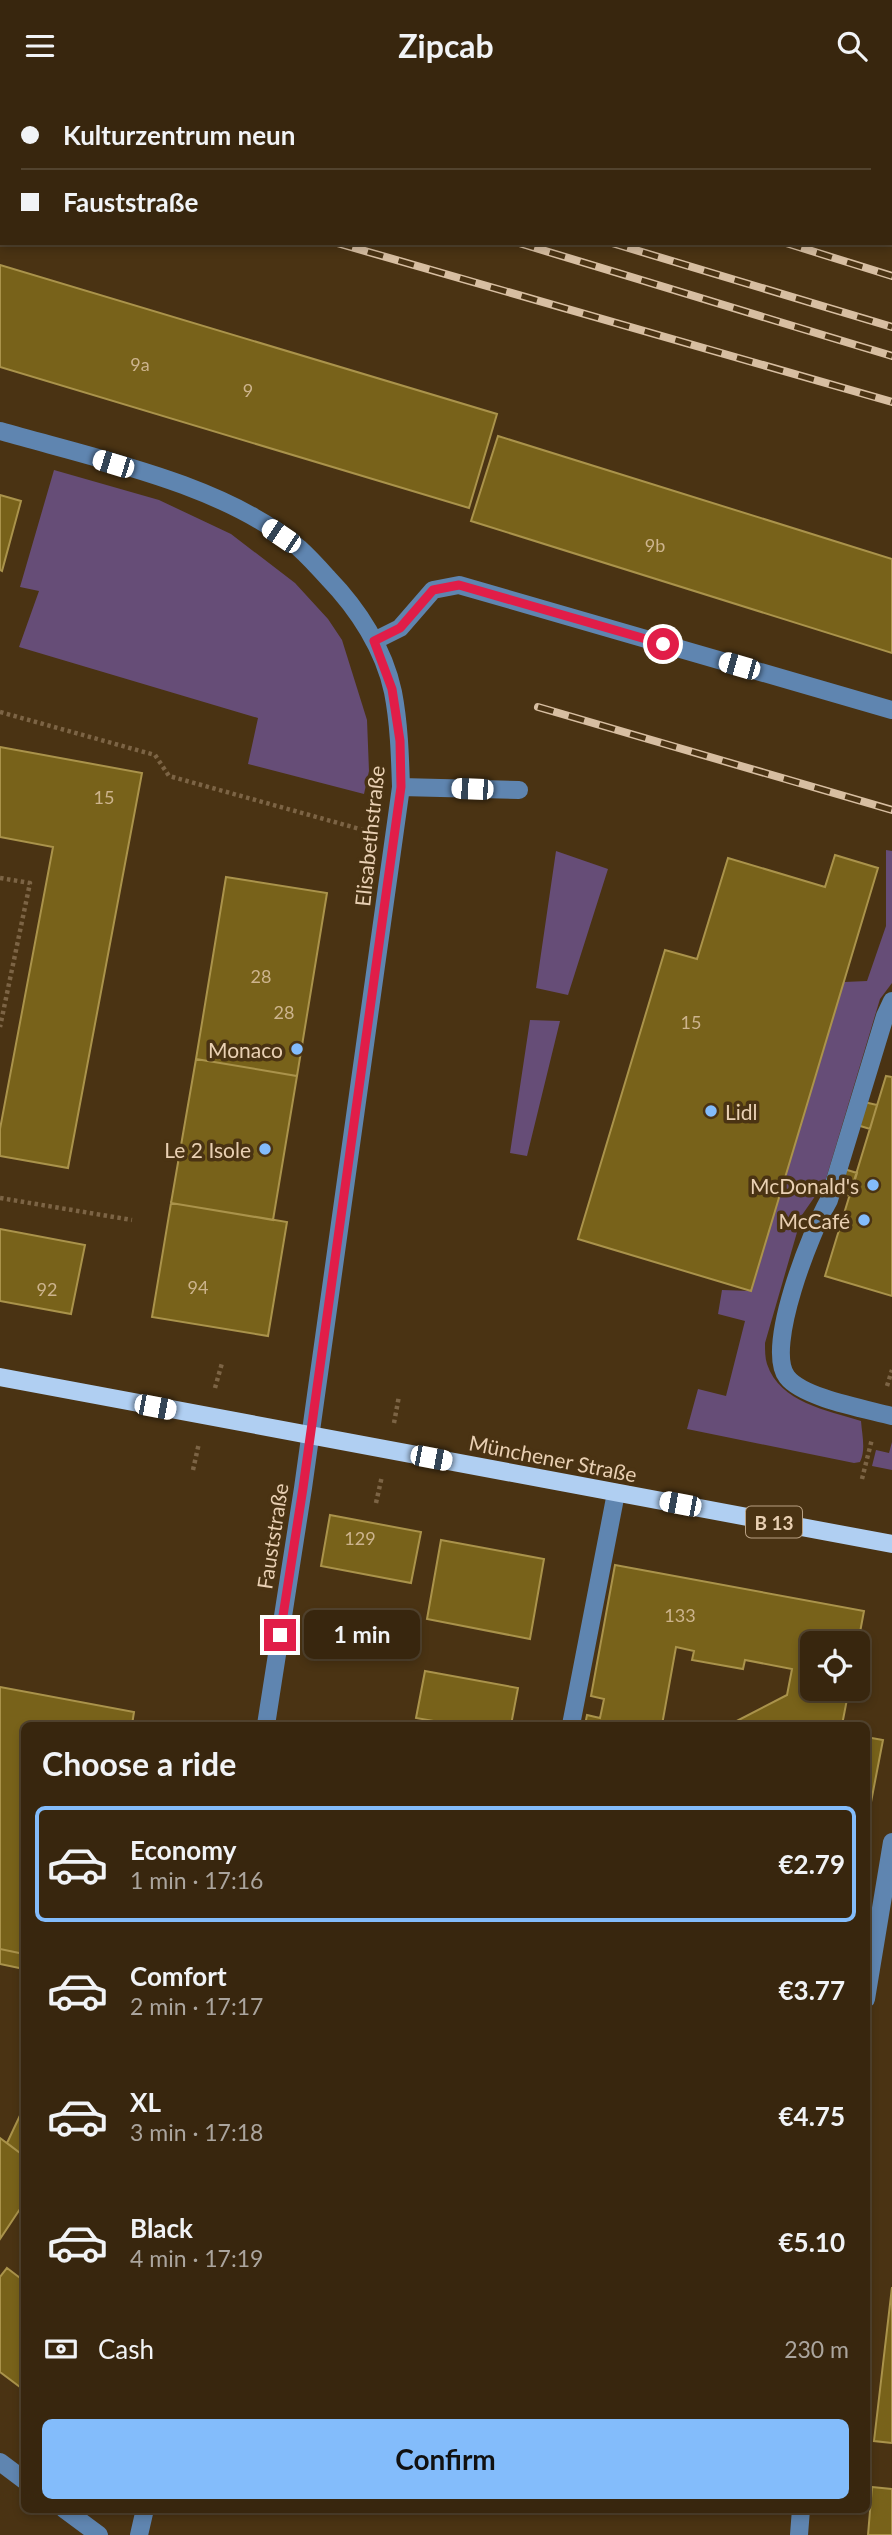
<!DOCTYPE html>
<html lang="en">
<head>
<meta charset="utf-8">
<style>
	:root { --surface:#38260e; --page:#3f2e17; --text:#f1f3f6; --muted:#aba59e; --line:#52432e; --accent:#83bcfb }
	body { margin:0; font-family:Lato,sans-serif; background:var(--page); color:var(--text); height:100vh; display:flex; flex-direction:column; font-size:26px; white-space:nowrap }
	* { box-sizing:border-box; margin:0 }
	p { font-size:23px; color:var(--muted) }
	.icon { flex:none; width:38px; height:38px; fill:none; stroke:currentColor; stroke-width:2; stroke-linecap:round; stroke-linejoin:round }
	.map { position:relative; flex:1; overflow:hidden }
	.side { position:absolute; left:21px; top:1631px; width:849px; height:791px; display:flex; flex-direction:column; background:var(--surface); border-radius:10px; box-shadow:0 4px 10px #0003,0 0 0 2px var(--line) }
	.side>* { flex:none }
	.top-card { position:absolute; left:0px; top:0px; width:892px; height:154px; box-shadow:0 4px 10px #0003,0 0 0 2px var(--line); display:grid; align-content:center; height:154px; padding:0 21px; background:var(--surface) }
	.tools { position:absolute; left:800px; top:1540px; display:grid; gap:14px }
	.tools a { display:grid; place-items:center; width:70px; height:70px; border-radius:10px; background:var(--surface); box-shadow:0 4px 10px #0003,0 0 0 2px var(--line); font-size:35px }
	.end { position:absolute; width:32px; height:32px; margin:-16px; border:9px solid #e11d48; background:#fff; box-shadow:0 0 0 4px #fff }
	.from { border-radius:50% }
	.bubble { position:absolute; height:49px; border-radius:10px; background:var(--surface); box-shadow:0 4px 10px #0003,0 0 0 2px var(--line); font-size:23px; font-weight:700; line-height:49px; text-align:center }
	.car { position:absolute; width:21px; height:42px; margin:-21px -10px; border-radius:9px; box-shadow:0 0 5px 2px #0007; background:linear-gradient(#fff 24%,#345 0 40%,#fff 0 76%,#345 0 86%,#fff 0) }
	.top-card b { display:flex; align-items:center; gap:24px; height:66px; font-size:26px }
	.top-card b+b { border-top:2px solid var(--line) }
	.top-card i { width:18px; height:18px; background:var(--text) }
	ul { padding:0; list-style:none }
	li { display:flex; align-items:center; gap:21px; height:116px; margin:0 14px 10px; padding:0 7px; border:4px solid transparent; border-radius:10px }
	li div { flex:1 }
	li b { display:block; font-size:26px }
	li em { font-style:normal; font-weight:700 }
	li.active { border-color:var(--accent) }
	li>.icon { width:63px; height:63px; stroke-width:1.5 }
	h2 { padding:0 21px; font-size:32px; line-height:84px }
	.pay { display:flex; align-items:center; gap:18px; height:77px; padding:0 21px; font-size:26px }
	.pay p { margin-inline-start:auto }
	.cta { display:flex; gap:14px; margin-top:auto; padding:14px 21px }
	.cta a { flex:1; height:80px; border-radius:10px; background:var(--accent); color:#111; font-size:28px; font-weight:700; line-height:80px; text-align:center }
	header { display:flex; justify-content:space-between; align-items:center; height:91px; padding:0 21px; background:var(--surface); font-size:32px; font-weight:700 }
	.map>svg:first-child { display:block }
</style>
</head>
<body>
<header><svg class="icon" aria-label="menu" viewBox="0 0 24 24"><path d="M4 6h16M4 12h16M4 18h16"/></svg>Zipcab<svg class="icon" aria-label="search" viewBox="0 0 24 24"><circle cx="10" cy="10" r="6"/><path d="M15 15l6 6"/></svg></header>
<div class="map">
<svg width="892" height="2444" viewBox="0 0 892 2444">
	<rect width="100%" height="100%" fill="#4a3313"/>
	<!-- green -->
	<path fill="#664d77" d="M54 379 159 409 231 443 295 492 328 528 342 549 367 629 369 680 364 703 248 673 258 627 19 556 39 500 20 496Z
		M886 759 892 760V892L880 908 825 1091 802 1124 765 1252C765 1259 765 1267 767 1273 780 1312 827 1319 861 1330 862 1344 866 1359 860 1371L854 1372 687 1338 698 1298 726 1305 745 1230 718 1223 722 1199 751 1200 844 891 867 890 886 835Z
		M556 760 608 778 568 904 536 897Z
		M530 929 560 930 527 1065 510 1062Z
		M892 1351V1379L872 1375 876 1359 889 1362Z"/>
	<!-- building -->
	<path fill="#78621a" stroke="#aa934b" stroke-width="2" d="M0 174 497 323 469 417 0 276Z
		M498 345 892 468V562L471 430Z
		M0 404 21 410 2 480 0 479Z
		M0 656 142 682 68 1077 0 1065V1038L53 756 0 746Z
		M835 764 878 777 751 1200 578 1148 665 859 697 868 728 767 825 796Z
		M226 786 327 802 297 985 196 968Z
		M196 968 297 985 273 1129 171 1112Z
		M886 985 892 986V1205L825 1185Z
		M864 1011 877 1014 870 1038 857 1034Z
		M844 1078 857 1082 850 1105 837 1101Z
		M171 1112 287 1131 268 1245 152 1226Z
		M0 1138 85 1154 71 1223 0 1210Z
		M330 1424 421 1441 411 1492 321 1475Z
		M441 1449 544 1468 530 1548 427 1528Z
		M615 1474 864 1520 858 1552H812V1598H849L842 1634H729L787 1604 792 1578 745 1569 743 1578 692 1569 694 1560 676 1556 662 1634H585L587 1624 600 1627 604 1608 591 1605Z
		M425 1580 518 1597 511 1634H457L416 1627Z
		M0 1596 134 1621 132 1634H24V1863L0 1858Z
		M866 1646 883 1649 866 1737Z
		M0 1858 24 1863V1878L0 1873Z
		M24 2016V2065L7 2052Z
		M0 2047 24 2065V2112L0 2148Z
		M7 2177 24 2190V2299L0 2281V2186Z
		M892 2196V2352L874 2350Z
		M872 2396 892 2398V2444H868Z"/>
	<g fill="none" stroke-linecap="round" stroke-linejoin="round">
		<!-- path -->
		<path stroke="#7c6445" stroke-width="4.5" stroke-dasharray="3.5 3.5" stroke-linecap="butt" d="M0 621 155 664 169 685 367 740
			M0 787 30 792 0 936
			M0 1107 132 1129
			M887 1295 892 1279
			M215 1297 222 1272
			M394 1332 399 1305
			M193 1379 199 1352
			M862 1388 872 1348
			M376 1412 382 1385"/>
		<!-- minor -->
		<path stroke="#5f85b0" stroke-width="18" d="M0 340C94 367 224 393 299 457 309 466 319 477 328 487 358 518 384 558 393 601 399 632 400 664 401 696L303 1397 266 1634
			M374 550 400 537 433 499 459 494 892 619
			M401 696 519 699
			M892 910 885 925 829 1109C812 1139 764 1257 787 1286 803 1307 866 1318 892 1325
			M571 1634 616 1402
			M866 1908 892 1751
			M0 2371 24 2389
			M64 2418 99 2444
			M139 2444 145 2418
			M799 2444 801 2418"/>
		<!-- major -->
		<path stroke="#b0cff2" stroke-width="18" d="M0 1286 892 1453"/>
		<!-- rail casing -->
		<g stroke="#d7bea1" stroke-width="8">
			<path id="rail" d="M14 0 20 2
				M106 0 111 2
				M294 0 300 2
				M0 56H2
				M337 152 892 311
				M519 152 892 265
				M612 152 892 236
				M786 152 892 185
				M538 616 892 719"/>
		</g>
		<!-- rail -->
		<use href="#rail" stroke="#4a3313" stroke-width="5" stroke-dasharray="16" stroke-linecap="butt"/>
	</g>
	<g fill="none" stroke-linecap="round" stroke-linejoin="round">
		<!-- route -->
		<path stroke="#e11d48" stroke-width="9" d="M280 1544 303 1397 401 696 400 650 392 598 374 550 400 537 433 499 459 494 663 553"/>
	</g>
	<!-- markers -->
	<g fill="#83bcfb" stroke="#4a3313" stroke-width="2.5">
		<circle cx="297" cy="958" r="7"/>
		<circle cx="711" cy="1020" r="7"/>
		<circle cx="265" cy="1058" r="7"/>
		<circle cx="873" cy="1094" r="7"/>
		<circle cx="864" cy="1129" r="7"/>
	</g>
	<g text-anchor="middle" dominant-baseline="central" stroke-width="7" stroke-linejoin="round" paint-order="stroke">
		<!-- number labels -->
		<g font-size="18" fill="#cdb48d">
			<text x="140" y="273">9a</text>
			<text x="248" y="299">9</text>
			<text x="655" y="454">9b</text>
			<text x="104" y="706">15</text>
			<text x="261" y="885">28</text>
			<text x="284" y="921">28</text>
			<text x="691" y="931">15</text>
			<text x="198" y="1196">94</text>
			<text x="47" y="1198">92</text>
			<text x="360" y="1447">129</text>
			<text x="680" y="1524">133</text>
		</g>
		<!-- shield labels -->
		<rect fill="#4a3313" stroke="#b9a183" stroke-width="2" x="746" y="1415.5" width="56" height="31" rx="5"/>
		<g font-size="19" font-weight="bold" fill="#e9d0b3">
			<text x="774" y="1431">B 13</text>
		</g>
		<!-- street labels -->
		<g font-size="21" fill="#e9d0b3" stroke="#4a3313">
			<text transform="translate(369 745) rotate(-84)">Elisabethstraße</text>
			<text transform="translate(553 1367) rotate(11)">Münchener Straße</text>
			<text transform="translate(272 1445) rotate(-81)">Fauststraße</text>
		</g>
		<!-- poi labels -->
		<g font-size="21" fill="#e9d0b3" stroke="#4a3313" text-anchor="end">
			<text x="283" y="958">Monaco</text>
			<text x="725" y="1020" text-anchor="start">Lidl</text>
			<text x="251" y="1058">Le 2 Isole</text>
			<text x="859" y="1094">McDonald's</text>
			<text x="850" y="1129">McCafé</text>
		</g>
	</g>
</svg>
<div class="tools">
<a><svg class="icon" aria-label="locate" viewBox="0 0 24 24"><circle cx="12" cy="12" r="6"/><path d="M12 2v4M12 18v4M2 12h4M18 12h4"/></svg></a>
</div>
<i class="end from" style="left:663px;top:553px"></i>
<i class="end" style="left:280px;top:1544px"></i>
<div class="bubble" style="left:304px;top:1519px;width:116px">1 min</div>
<i class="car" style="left:113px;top:373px;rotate:287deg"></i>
<i class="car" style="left:281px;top:445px;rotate:304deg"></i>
<i class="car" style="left:739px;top:575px;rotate:286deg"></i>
<i class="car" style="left:472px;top:698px;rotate:272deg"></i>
<i class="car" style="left:155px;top:1316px;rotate:101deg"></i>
<i class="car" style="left:431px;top:1367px;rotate:101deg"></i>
<i class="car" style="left:680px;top:1413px;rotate:281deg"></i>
<div class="top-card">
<b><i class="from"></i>Kulturzentrum neun</b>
<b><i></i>Fauststraße</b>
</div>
<section class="side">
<h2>Choose a ride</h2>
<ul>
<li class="active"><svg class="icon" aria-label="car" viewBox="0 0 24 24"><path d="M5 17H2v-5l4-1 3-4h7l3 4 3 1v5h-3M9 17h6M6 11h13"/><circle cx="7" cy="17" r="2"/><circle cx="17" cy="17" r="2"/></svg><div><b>Economy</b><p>1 min · 17:16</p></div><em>€2.79</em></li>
<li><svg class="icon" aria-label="car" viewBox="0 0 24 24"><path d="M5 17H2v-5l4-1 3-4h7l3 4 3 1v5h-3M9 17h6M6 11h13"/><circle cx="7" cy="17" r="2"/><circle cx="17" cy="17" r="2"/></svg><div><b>Comfort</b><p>2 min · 17:17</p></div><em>€3.77</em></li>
<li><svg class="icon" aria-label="car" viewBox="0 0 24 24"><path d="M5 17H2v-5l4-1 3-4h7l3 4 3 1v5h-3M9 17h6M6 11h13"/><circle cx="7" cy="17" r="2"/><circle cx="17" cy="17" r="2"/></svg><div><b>XL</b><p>3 min · 17:18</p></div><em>€4.75</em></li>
<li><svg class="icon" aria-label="car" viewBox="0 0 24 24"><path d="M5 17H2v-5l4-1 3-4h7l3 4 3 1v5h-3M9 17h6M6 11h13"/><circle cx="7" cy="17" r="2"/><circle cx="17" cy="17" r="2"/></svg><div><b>Black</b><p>4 min · 17:19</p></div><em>€5.10</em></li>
</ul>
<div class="pay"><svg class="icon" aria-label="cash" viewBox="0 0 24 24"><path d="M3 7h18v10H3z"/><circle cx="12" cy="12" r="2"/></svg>Cash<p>230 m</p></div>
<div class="cta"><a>Confirm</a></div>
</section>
</div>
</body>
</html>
